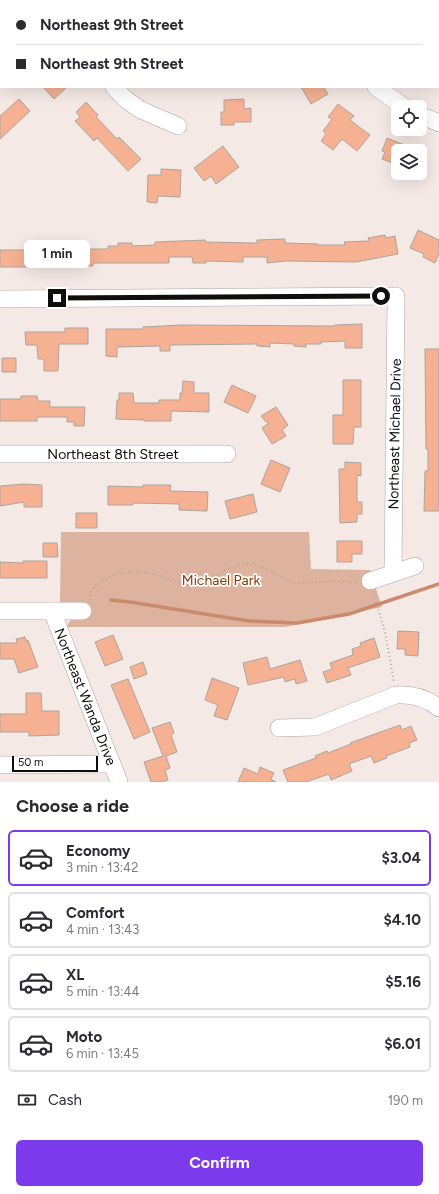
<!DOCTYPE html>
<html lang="en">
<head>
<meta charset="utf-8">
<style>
	:root { --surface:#fff; --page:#f2f2f3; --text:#2b2b33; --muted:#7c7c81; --line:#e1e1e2; --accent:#7c3aed }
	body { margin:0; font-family:Figtree,sans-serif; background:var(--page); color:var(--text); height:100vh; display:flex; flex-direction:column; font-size:15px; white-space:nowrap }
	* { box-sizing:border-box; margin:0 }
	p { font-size:13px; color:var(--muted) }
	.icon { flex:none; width:22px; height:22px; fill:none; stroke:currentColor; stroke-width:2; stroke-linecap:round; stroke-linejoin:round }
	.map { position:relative; height:782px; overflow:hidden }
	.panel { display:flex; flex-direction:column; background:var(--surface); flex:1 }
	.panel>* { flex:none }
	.hud { position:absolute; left:0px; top:0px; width:439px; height:88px; box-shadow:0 4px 16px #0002; display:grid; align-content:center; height:88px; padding:0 16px; background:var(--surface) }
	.buttons { position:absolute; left:391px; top:100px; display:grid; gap:8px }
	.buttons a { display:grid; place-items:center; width:36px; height:36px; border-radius:6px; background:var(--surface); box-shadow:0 4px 16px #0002; font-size:20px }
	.scale { position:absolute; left:12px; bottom:10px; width:86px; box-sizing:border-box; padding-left:4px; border:2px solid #100d0b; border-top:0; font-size:11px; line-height:14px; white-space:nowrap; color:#100d0b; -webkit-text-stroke:3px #fff; paint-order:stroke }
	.end { position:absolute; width:18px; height:18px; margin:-9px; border:5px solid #100d0b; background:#fff; box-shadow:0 0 0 2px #fff }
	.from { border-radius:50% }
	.bubble { position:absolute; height:28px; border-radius:6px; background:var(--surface); box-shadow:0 4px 16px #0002; font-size:13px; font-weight:700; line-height:28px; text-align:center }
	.hud b { display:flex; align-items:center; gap:14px; height:38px; font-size:15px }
	.hud b+b { border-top:1px solid var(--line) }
	.hud i { width:10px; height:10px; background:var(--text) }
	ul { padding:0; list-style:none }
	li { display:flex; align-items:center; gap:12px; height:56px; margin:0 8px 6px; padding:0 8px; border:2px solid var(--line); border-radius:6px }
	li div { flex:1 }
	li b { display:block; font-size:15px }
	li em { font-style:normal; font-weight:700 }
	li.on { border-color:var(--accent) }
	li>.icon { width:36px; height:36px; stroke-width:1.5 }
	h2 { padding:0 16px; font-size:18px; line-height:48px }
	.pay { display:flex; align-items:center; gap:10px; height:44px; padding:0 16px; font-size:15px }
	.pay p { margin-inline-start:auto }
	.primary-button { display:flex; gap:8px; margin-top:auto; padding:8px 16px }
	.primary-button a { flex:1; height:46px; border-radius:6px; background:var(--accent); color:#fff; font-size:16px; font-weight:700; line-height:46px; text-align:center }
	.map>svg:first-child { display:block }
</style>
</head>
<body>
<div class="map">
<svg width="439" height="782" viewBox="0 0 439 782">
	<rect width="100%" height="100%" fill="#f4e9e5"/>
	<!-- green -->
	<path fill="#ddb29e" d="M61 532H309L311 569 370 570 382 607 285 627H67L69 622 74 618H86V603H60Z"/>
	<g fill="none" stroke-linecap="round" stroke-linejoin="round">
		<!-- stream -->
		<path stroke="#cc8a6c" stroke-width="3.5" d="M111 600 130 602 249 621 297 623 349 614 439 584"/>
	</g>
	<!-- building -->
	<path fill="#f5b191" stroke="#ada39f" d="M43 87H67L54 99Z
		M301 87H324L328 94 311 104Z
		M19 99 30 111 0 139V116Z
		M244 99V109L251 108V122H234V125H221V112H224V100Z
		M86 102 98 115 96 117 117 139 119 137 141 159 128 171 97 138 94 141 75 121 80 117 76 112Z
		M338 104 354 116 350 120 370 135 357 151 342 139 333 150 321 141 326 134 323 131 332 119 328 117Z
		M387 138 417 150V151H398V165L382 159 385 152 382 151Z
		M223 146 239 167 216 184 211 176 204 181 194 168Z
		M161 169 181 170 180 197 158 196 157 203 147 202 148 175H161Z
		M418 230 439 240V253L435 263 423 257 424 254 410 248Z
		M385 235 386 238 395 236 398 254 356 262 286 261 267 263V257H243V262L206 261V263H193L192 257H169V263H93V266L71 265V249H108V246H118V243H132V246L155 245V242L205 240 206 242 257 243V240L285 239V243L318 244V245H345L344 242 369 241 368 238Z
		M26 243 50 244V259H42V267H0V250H26Z
		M362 324V348H345V341L321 342V344H306V347L294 346V344L270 343V347L257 346V344L170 345V351H160V346L117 347V357L106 356V329H143V327L181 325 335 326V325Z
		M65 328H88V344H59L58 371H44V359H38L37 345H26L25 332H65Z
		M425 349H439V511H424L425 471H428V449H426Z
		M2 358H16V372H2Z
		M343 380H361V427H354L353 444H333V415H343Z
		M183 381 194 382V393H209V412L171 411V421H144V420L116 419 117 400H119V393H133L134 403H159V400H180V393H182Z
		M232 385 256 396 248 413 224 402Z
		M21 396H37L38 401H50V407H85L84 426H74V422H67V417H37V421H0V399H21Z
		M276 407 288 425 282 430 286 436 272 444 262 428 269 423 265 421 261 416Z
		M271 460 290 468 280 492 261 484Z
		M345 462 361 463V476L357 475V502H362V514H357V522L340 523 339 469H345Z
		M24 484 42 485V507H24V502L0 506V486Z
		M143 485H171L170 491 208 492 207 511 179 510V504L133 503V505H108V486L143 487Z
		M253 494 257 512 230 519 225 501Z
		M76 513H97V528H76Z
		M337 541H362V554H352V562H337Z
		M43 543H57L58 557H43Z
		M23 561H47V578H0V562L23 563Z
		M398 631 419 632 418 656 405 655V649H397Z
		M113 635 123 659 105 666 95 642Z
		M25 637 26 641 28 640 38 667 19 673 14 659H0V643H17L16 639Z
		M374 638 380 657 348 668 351 675 327 683 323 672 332 669 330 663 353 655 352 649 361 646 360 643Z
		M267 657 270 669 300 660 307 681 296 684 295 679 285 682 284 677 248 685 243 663Z
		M143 662 147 674 134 679 130 667Z
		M212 678 239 688 227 720 214 716 218 705 205 700Z
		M128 679 150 732 134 739 111 685Z
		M26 693H41L42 711H59V735L29 736V732H0V714H26Z
		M170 722 174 733 171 735 177 752 166 756 170 768 165 770 168 780 161 782H151L144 762 163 756 152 728Z
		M400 725 402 730 411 726 417 740 409 743 410 747 386 756 387 758 374 763 371 756 349 764 352 771 331 780 329 774 306 782H288L283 770 316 758 315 756 327 751 328 753 351 744 350 743Z
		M260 767 274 773 271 779 276 782H238L244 768 258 774Z"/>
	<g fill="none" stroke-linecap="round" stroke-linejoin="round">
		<!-- minor casing -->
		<g stroke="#aea4a0" stroke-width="18">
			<g id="minor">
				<path d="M327 0V1"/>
				<path d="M72 1 73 0"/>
				<path d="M438 33 439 32"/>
				<path d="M0 67 1 66"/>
				<path d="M114 87 125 99 141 110 178 126"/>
				<path d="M376 87 404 107"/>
				<path d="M420 115 439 123"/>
				<path d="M0 299 396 296 393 573"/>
				<path id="s1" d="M0 454H227"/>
				<path d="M370 581 415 566"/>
				<path d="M0 611H83"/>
				<path id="s2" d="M52 611 119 782"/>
				<path d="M279 728 315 727 396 695C413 694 426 698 439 708"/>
				<path d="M0 765 112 764"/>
			</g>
		</g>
		<!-- path -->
		<path stroke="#aea6a2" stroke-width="2" stroke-dasharray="1 3" stroke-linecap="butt" d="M374 594 385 632 394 682
			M90 600C90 591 94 586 101 581 118 571 139 570 157 575 168 579 178 584 189 584 210 583 225 565 246 564 263 563 277 578 294 582 304 584 317 582 327 582 337 581 347 582 358 583"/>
		<!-- minor -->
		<use href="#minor" stroke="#fff" stroke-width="17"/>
	</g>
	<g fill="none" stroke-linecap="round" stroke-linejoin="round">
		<!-- route -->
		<path stroke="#100d0b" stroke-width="5" d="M57 298 381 296"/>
	</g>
	<g text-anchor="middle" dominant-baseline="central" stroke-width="3.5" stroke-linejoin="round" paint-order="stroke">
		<!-- street labels -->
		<g font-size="14" fill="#100d0b" stroke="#fff">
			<text transform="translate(395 434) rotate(-89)">Northeast Michael Drive</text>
			<text stroke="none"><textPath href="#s1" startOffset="113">Northeast 8th Street</textPath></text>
			<text stroke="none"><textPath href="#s2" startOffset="92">Northeast Wanda Drive</textPath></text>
		</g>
		<!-- park labels -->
		<g font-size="14" fill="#893a08" stroke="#fff">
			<text x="221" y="580">Michael Park</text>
		</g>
	</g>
</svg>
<div class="buttons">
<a><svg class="icon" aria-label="locate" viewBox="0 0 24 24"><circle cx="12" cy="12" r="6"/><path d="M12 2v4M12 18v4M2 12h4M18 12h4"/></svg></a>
<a><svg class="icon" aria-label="layers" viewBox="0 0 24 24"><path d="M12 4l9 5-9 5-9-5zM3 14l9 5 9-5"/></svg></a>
</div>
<div class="scale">50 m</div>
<i class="end from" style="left:381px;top:296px"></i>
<i class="end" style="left:57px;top:298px"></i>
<div class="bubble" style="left:24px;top:240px;width:66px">1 min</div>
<div class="hud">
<b><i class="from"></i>Northeast 9th Street</b>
<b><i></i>Northeast 9th Street</b>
</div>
</div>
<section class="panel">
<h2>Choose a ride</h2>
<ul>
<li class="on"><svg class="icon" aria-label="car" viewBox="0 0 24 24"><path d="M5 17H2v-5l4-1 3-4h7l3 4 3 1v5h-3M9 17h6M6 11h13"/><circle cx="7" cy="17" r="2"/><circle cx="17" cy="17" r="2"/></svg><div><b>Economy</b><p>3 min · 13:42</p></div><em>$3.04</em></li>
<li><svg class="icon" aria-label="car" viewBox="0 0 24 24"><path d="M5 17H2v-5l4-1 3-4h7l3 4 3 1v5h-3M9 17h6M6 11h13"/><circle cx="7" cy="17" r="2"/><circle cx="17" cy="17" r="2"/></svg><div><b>Comfort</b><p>4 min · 13:43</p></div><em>$4.10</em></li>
<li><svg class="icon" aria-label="car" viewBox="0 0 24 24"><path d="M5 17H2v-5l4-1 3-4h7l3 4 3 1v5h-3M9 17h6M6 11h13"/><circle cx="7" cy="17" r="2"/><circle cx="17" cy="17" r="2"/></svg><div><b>XL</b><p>5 min · 13:44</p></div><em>$5.16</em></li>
<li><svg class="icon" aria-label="car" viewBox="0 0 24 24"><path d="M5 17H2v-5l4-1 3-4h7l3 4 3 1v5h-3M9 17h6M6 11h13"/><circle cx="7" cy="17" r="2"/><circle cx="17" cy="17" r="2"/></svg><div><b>Moto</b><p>6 min · 13:45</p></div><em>$6.01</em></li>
</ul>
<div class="pay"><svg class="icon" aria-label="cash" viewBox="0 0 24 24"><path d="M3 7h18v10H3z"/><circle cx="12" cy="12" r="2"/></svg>Cash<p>190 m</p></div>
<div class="primary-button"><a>Confirm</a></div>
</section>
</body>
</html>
